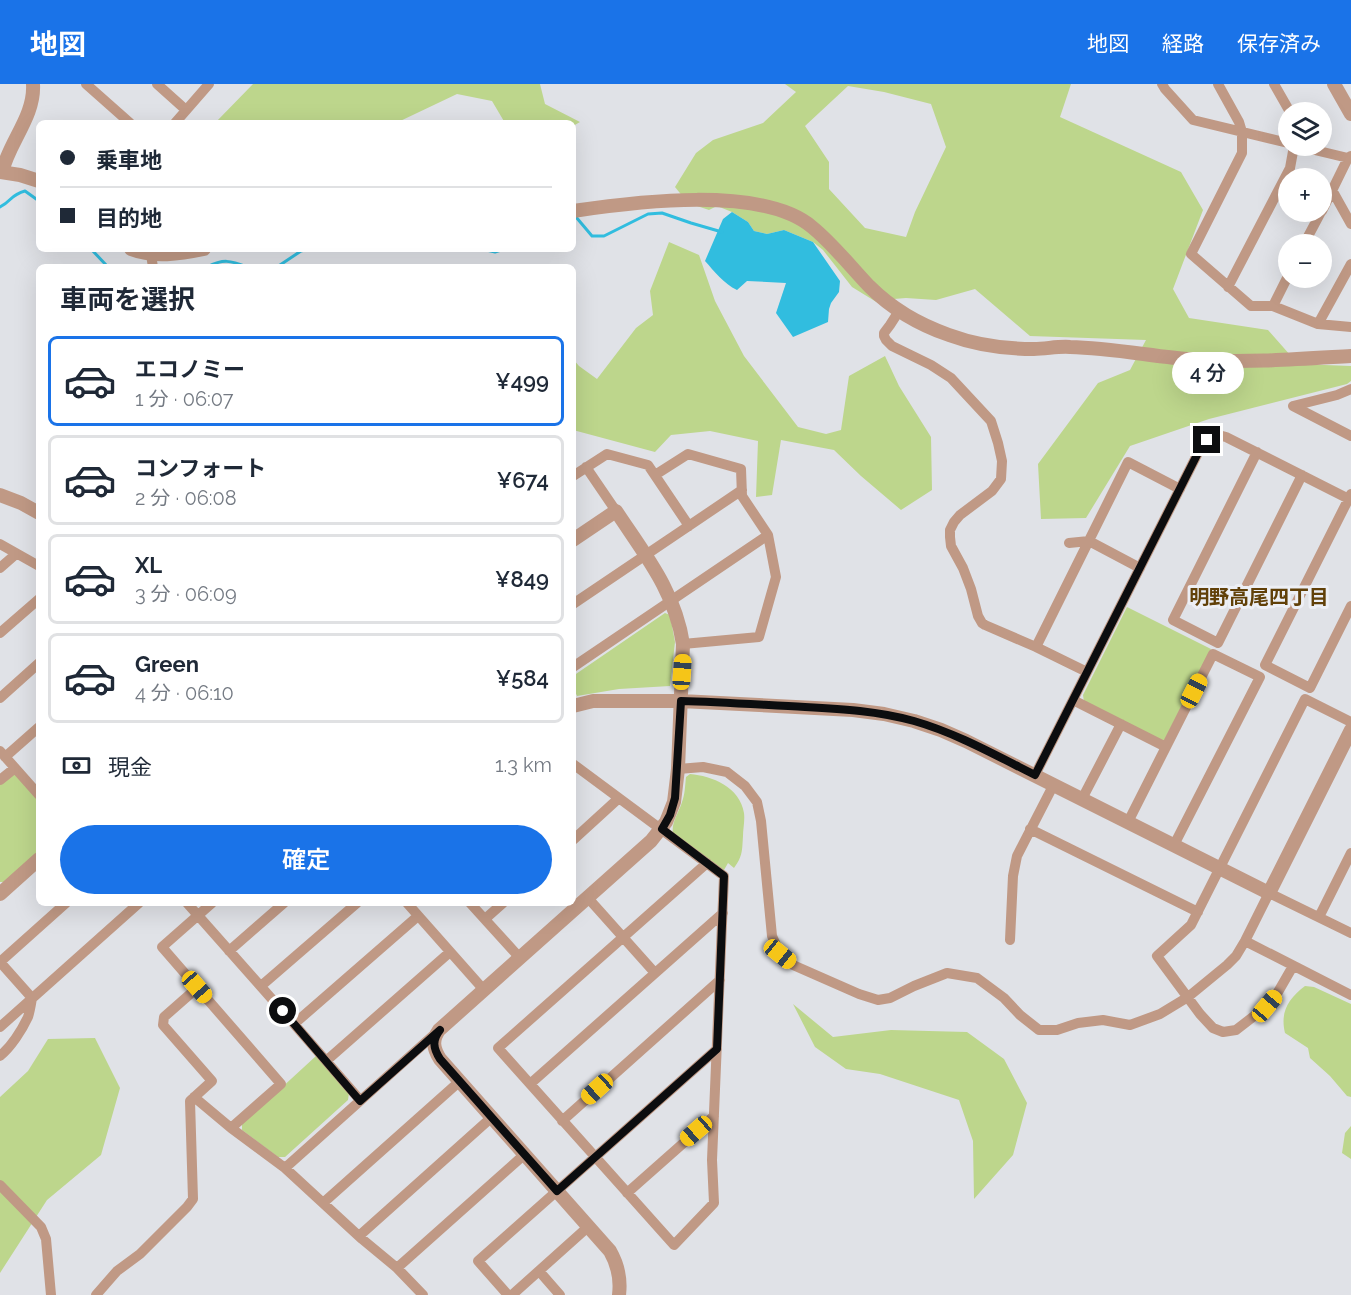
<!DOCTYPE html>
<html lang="ja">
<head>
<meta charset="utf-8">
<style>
	:root { --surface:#fff; --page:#f2f2f3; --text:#1f2937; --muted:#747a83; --line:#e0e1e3; --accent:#1a73e8 }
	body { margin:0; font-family:Raleway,"Noto Sans JP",sans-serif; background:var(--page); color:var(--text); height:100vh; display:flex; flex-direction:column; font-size:22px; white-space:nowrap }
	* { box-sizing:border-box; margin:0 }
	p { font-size:20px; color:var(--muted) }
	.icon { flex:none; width:33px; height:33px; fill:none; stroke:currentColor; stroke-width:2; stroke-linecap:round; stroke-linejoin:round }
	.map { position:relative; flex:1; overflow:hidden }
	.details { position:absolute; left:36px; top:180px; width:540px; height:642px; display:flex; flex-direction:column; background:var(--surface); border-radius:9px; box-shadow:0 6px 24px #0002 }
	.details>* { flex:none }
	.guide { position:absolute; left:36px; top:36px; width:540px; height:132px; border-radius:9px; box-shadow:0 6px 24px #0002; display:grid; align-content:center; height:132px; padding:0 24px; background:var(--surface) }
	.controls { position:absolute; left:1278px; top:18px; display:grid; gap:12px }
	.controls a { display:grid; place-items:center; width:54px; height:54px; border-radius:50%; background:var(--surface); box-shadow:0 6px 24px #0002; font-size:30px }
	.end { position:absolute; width:27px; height:27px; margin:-14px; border:8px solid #0c0d0f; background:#fff; box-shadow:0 0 0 3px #fff }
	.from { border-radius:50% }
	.bubble { position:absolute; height:42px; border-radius:21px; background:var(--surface); box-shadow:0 6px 24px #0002; font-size:20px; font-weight:600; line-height:42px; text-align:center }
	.car { position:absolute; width:18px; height:36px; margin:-18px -9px; border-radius:8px; box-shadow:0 0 4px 2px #0007; background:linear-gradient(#f5c518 24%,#345 0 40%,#f5c518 0 76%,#345 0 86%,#f5c518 0) }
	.guide b { display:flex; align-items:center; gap:21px; height:57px; font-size:22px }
	.guide b+b { border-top:2px solid var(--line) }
	.guide i { width:15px; height:15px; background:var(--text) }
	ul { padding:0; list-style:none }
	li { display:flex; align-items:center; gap:18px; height:90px; margin:0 12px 9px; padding:0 12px; border:3px solid var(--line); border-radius:9px }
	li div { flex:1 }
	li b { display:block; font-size:22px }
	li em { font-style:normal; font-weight:600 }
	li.on { border-color:var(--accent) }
	li>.icon { width:54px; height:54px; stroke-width:1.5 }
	h2 { padding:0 24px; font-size:27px; line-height:72px }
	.pay { display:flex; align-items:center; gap:15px; height:66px; padding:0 24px; font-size:22px }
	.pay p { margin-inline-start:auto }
	.primary-button { display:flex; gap:12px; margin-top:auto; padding:12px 24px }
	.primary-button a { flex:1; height:69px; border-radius:36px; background:var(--accent); color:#fff; font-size:24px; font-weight:600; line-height:69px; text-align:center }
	header { display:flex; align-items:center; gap:36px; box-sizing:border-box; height:84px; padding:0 30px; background:var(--accent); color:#fff }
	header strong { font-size:28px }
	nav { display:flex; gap:33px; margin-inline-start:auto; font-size:21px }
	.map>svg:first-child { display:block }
</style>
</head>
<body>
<header>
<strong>地図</strong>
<nav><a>地図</a><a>経路</a><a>保存済み</a></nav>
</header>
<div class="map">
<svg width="1351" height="1211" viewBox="0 0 1351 1211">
	<rect width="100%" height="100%" fill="#e0e2e7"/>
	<!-- green -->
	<path fill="#bdd68c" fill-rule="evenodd" d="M253 0H540L545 20 580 38 573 42V39H505L492 17 457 10 396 39H215Z
		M785 0H1071L1060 33 1181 88 1203 126 1173 205 1189 234 1268 246 1298 280 1351 282V297L1347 300 1209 335 1130 362 1086 434 1041 435 1038 380 1098 299 1130 286 1146 256 1030 252 975 205 936 216 906 214 894 215 878 219 852 203 823 166 813 158 784 146 767 150 754 147 748 138 732 128 717 122 709 126 688 119 675 103 696 69 713 56 763 39 796 8ZM848 2 884 8 931 20 946 63 915 128 906 153 865 144 829 105V78L805 42Z
		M669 158 699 171 715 217 744 272 798 343 826 350 841 346 849 292 885 272 899 302 931 353 932 406 901 426 861 392 834 366 781 356 772 411 756 413 758 357 710 347 671 351 655 368 573 346V275L579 282 597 295 636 244 653 231 650 207Z
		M1127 523 1211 565 1163 659 1084 618 1083 611Z
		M665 529 670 531 675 558 670 602 619 605 577 612 573 603V592Z
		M13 688 39 717V768L5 798H0V700Z
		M690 690C712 692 740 703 744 729 745 736 743 745 743 752 742 766 743 772 734 784L728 779 724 786 673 749C671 739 679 728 682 718 685 710 685 702 686 693Z
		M1305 902 1314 903 1351 920V1013L1347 1012 1330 992 1310 974 1308 964 1285 949C1280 928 1288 915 1305 902Z
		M793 920 833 953 891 946 967 948 1004 975 1027 1019 1013 1071 974 1115 973 1057 959 1016 880 990 846 985 815 963Z
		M95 954 120 1004 101 1071 47 1116 0 1189V1013L28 987 48 955Z
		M316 972 349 1009 348 1016 285 1073H278L242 1046V1040Z
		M1351 1042V1075L1342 1069 1345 1049Z"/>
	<!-- water -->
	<path fill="#31bddf" d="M732 128 748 138 754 147 767 150 784 146 813 158 840 197 839 208 831 219 829 225 828 238 793 253 776 229 786 199 747 197 737 206C724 200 714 187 705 177L723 135Z"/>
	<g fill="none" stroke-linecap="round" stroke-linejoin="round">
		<!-- stream -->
		<path stroke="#31bddf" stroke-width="3" d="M0 123C12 117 10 111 25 107L39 117
			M573 134 576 133 592 152H604L648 130 662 129 691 139 722 148
			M91 165 108 183
			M482 165 495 168 504 165
			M207 183C223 175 230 176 247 183
			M277 183 301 167 308 165"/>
		<!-- minor -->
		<path stroke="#c09985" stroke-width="10" d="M86 0 130 39
			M157 0 186 26
			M1162 0 1165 5 1193 36 1288 59
			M1218 0 1239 38 1242 48V69L1191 170 1251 222H1273L1318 240 1351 243
			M1274 0 1290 28
			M175 39 209 0
			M1298 62 1348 74
			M1332 106 1351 140
			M1322 127 1348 74 1351 72
			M1304 160 1321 128
			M151 171 153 183
			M1228 203 1290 84 1294 62
			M1273 222 1288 192
			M899 227 890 241 884 249V252L886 256 892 262 931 281 951 294 991 337 998 359 1002 377 1001 395 992 407 960 431 954 438 950 446V453L951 462 963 484 971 505 978 532 982 539 985 541 1036 563 1087 588
			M1318 240 1351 180
			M1293 322 1351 352
			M1293 322 1337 311 1351 305
			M1257 368 1173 536 1218 559 1302 391
			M586 383 616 427
			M655 391 688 370 741 385 742 412 768 451 776 493 759 553 683 560
			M573 392 607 370 648 381 689 442
			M1351 410 1265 581 1310 604 1351 522
			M1069 459 1089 457 1140 484
			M0 460 39 482
			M0 484 16 470
			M573 520 742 406
			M0 549 39 515
			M1036 563 1128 378 1180 405
			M573 583 768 451
			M0 614 39 579
			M1073 616 1166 663
			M0 667 39 711
			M5 673 39 643
			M573 680 724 792 712 1076 714 1119 674 1161 498 964 707 779
			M678 685 703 683 727 688 745 702 757 718 761 737 772 852 780 870 793 881 859 910 878 916 890 914 914 902 947 889 977 894 1004 914 1020 931 1039 946H1057L1078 939 1103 936 1130 941 1160 930 1188 913 1227 881 1236 872 1245 857 1269 809 1351 849
			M1035 691 1202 361C1208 353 1216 350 1226 353L1351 416
			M0 696 15 684
			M1082 715 1121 640
			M1128 738 1213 570 1260 593 1174 761
			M1030 745 1198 828
			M573 756 619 714
			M588 814 655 889
			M187 819 294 940 360 1016
			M212 819 162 863 281 1000 231 1044
			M407 819 484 906
			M470 819 520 874
			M1319 833 1351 769
			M485 835 503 819
			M1010 856 1013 792 1017 772 1054 700
			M1245 857 1351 911
			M229 867 284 819
			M0 878 32 914C31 920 30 927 28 933 22 946 11 963 0 972
			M0 878 66 819
			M1293 882 1278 908 1267 922 1236 946 1223 948 1213 944 1200 930 1157 872 1191 841 1305 615 1351 638
			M261 902 357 819
			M294 940 418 832
			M0 943 139 819
			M326 977 450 868
			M530 1000 723 829
			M194 1013 231 1044 285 1084 362 1155 397 1184 423 1211
			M562 1037 720 896
			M285 1084 437 948
			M0 1101 41 1143 46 1155 51 1211
			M627 1109 714 1032
			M323 1119 460 997
			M359 1152 492 1033
			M397 1184 525 1070
			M539 1187 560 1211
			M96 1211 117 1187 140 1170 187 1123 193 1115 190 1017 212 997 163 941 164 933 197 904
			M508 1211 478 1177 717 965
			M512 1211 589 1142"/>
		<!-- tertiary -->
		<path stroke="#c09985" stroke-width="14" d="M1334 0 1351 30
			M0 88 20 91 39 97
			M2 88C9 58 35 32 33 0
			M573 127C634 118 762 101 812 143 833 160 850 182 869 202 891 224 920 241 949 251 976 261 1006 265 1034 265 1046 265 1058 262 1070 263 1113 264 1155 273 1197 276 1248 279 1300 275 1351 272
			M131 165C154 174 180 170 204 165
			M0 411 21 419 39 429
			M573 456 616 427C645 471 675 507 683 560L678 685 674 718 666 738 651 757 439 946C432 956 433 964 440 975L610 1167C618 1181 621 1195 619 1211
			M573 622 593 617H681L853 626 884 630 914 637 941 646 966 657 1269 809 1351 646
			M0 810 39 775"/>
	</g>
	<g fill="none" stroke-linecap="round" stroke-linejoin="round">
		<!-- route -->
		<path stroke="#0c0d0f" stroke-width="8" d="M283 927 360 1017 440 946C432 956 433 964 440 975L557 1107 717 965 724 792 662 745 670 731 675 714 681 617C722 618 764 621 805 623 842 625 878 627 914 637 956 649 995 671 1035 691L1202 361 1207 356"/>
	</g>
	<g text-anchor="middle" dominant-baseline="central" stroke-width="6" stroke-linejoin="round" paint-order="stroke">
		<!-- neighbourhood labels -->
		<g font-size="20" font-weight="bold" fill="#614008" stroke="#edeff5">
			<text x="1259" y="513">明野高尾四丁目</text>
		</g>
	</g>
</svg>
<div class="controls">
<a><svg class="icon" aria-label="layers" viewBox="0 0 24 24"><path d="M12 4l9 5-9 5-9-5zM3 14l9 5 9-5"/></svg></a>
<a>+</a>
<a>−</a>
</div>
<i class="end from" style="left:283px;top:927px"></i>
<i class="end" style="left:1207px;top:356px"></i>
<div class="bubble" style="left:1172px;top:268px;width:72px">4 分</div>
<i class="car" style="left:682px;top:588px;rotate:4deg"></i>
<i class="car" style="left:1194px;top:607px;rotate:27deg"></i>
<i class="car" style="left:780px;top:870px;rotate:129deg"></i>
<i class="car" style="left:197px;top:903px;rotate:139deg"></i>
<i class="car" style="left:1267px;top:922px;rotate:40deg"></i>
<i class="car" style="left:597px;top:1005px;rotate:228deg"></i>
<i class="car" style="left:696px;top:1047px;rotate:229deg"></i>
<div class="guide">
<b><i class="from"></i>乗車地</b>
<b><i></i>目的地</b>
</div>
<section class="details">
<h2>車両を選択</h2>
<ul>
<li class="on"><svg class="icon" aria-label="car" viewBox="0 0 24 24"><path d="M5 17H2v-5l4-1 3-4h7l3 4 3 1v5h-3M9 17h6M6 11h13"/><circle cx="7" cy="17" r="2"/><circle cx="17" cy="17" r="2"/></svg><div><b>エコノミー</b><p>1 分 · 06:07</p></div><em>¥499</em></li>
<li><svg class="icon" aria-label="car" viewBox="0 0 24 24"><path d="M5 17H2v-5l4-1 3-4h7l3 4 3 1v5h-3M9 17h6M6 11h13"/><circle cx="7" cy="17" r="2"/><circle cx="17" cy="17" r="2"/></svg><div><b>コンフォート</b><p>2 分 · 06:08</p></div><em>¥674</em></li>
<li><svg class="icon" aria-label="car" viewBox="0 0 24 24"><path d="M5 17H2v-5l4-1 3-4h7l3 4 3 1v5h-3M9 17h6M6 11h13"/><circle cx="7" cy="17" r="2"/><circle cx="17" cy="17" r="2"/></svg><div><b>XL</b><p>3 分 · 06:09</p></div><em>¥849</em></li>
<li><svg class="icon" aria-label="car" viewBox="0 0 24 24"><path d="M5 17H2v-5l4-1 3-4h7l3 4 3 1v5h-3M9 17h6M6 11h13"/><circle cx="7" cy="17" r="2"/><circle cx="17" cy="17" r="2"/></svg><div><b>Green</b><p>4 分 · 06:10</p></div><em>¥584</em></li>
</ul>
<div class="pay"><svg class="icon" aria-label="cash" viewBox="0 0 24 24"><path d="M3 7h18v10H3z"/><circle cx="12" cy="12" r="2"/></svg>現金<p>1.3 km</p></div>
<div class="primary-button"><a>確定</a></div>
</section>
</div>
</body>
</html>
